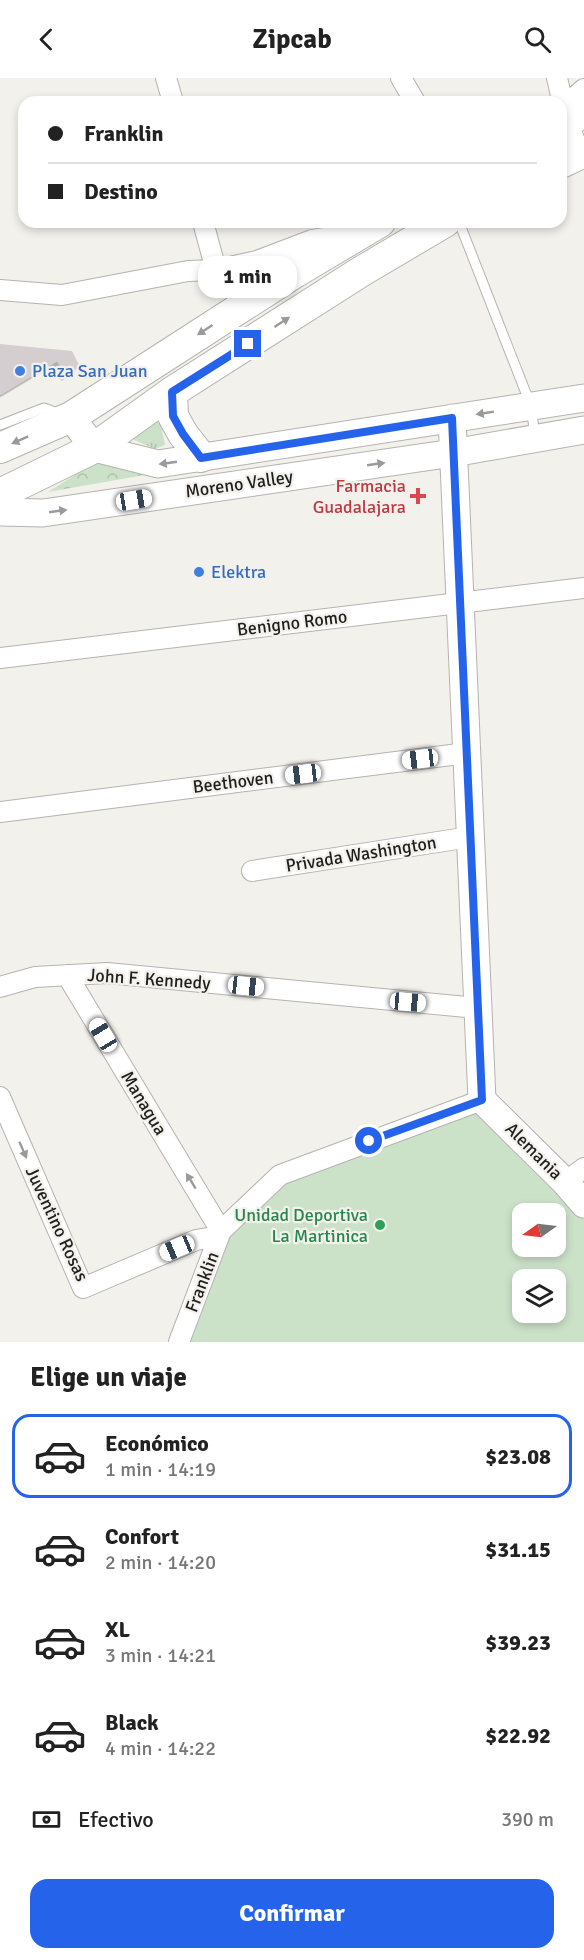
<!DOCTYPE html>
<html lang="es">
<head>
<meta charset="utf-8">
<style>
	:root { --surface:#fff; --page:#f6f6f6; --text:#222; --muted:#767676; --line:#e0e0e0; --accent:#2563eb }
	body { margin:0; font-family:Signika,sans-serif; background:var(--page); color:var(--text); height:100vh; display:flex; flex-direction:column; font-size:22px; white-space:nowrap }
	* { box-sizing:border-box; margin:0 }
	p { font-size:20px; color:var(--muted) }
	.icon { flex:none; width:33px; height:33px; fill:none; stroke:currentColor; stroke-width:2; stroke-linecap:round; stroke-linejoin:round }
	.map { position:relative; height:1264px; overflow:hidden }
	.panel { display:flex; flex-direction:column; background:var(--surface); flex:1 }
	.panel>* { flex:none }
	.hud { position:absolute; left:18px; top:18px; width:549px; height:132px; border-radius:18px; box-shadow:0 3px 9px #0003; display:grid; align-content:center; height:132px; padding:0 30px; background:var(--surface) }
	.needle { width:39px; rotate:256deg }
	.fabs { position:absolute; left:512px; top:1125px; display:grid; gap:12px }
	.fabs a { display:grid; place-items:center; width:54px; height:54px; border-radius:12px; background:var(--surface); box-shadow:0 3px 9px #0003; font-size:30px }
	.end { position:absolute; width:27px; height:27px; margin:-14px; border:8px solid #2563eb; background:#fff; box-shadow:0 0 0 3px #fff }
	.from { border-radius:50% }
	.bubble { position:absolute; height:42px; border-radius:18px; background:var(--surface); box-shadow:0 3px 9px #0003; font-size:20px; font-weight:800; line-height:42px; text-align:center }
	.car { position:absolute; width:18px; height:36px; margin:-18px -9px; border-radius:8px; box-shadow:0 0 4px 2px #0007; background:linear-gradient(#fff 24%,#345 0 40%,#fff 0 76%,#345 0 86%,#fff 0) }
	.hud b { display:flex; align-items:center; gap:21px; height:57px; font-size:22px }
	.hud b+b { border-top:2px solid var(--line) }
	.hud i { width:15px; height:15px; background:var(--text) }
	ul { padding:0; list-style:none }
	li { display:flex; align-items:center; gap:18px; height:84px; margin:0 12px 9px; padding:0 18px; border:3px solid transparent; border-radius:18px }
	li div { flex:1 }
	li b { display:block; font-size:22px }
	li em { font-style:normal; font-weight:800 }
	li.on { border-color:var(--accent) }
	li>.icon { width:54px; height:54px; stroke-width:1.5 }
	h2 { padding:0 30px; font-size:27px; line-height:72px }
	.pay { display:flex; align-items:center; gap:15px; height:66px; padding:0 30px; font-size:22px }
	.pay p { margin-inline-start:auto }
	.primary-button { display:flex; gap:12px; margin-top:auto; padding:12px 30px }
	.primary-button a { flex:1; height:69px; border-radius:18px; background:var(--accent); color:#fff; font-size:24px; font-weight:800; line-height:69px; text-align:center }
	header { display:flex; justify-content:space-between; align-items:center; height:78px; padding:0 30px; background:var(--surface); font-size:27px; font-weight:800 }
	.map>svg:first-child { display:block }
</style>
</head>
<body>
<header><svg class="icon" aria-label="back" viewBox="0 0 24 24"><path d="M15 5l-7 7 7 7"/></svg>Zipcab<svg class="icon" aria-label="search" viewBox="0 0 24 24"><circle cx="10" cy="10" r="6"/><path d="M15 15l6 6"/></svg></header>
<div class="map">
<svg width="584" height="1264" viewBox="0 0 584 1264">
	<defs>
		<pattern id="grass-tufts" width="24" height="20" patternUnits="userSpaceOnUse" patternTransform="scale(1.5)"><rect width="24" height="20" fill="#cbe2c9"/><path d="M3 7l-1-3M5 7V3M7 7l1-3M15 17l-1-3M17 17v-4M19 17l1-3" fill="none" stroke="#aec1ac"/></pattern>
		<pattern id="park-crowns" width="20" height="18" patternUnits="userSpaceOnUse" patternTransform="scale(1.5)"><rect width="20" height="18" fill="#cbe2c9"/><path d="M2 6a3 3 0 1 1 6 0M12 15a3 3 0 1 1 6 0" fill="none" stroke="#aec1ac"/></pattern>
		<filter id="shadow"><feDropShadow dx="-5.5" dy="5.5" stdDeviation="0" flood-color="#0004"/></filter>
	</defs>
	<rect width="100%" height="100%" fill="#f3f1ec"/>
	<!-- grass -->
	<path fill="url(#grass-tufts)" d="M160 341 165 367 155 371 120 356Z"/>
	<!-- park -->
	<path fill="url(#park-crowns)" d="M105 378 145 397 48 414Z"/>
	<!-- pitch -->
	<path fill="#cbe2c9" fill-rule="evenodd" d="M480 1026 584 1137V1264H184L225 1158 283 1105ZM522 1136H555V1168H522ZM522 1202H555V1234H522Z"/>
	<!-- building -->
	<path fill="#d4ced0" filter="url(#shadow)" d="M0 266 72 273 80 289 67 297 57 283 0 317Z"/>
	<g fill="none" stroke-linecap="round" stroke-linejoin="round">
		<!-- lane casing -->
		<g stroke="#b6b3af" stroke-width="11">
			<path id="lane" d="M459 144 531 328 535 359
				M0 347 44 330 60 336"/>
		</g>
		<!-- street casing -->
		<g stroke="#b6b3af" stroke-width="22">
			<path id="street" d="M166 0 173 24
				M401 0 415 24
				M557 0 567 43 580 76
				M564 28 584 11
				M203 144 216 192
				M0 212 62 217 188 193 216 192 257 183 312 162 350 156
				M0 580 584 510
				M0 734 467 675
				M252 793 470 759
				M67 897 221 1153
				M0 909 35 899 107 895 477 930
				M0 1019 83 1210 196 1162 219 1158
				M565 1104 584 1090
				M179 1264 221 1153 280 1097 482 1022"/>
		</g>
		<!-- secondary casing -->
		<g stroke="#b6b3af" stroke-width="29">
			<path id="secondary" d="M71 339 94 370 158 386 584 320
				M452 340 482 1022 565 1104 584 1126
				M0 434 43 435 453 375 584 352"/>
		</g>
		<!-- primary casing -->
		<g stroke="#b6b3af" stroke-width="32">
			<path id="primary" d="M561 46 584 35
				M561 85 584 74
				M172 314 173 338 183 356 201 379
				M0 370 71 339 296 194 380 144
				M0 416 94 370 172 314 362 193 445 144"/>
		</g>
		<!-- lane -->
		<use href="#lane" stroke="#fff" stroke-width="9"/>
		<!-- street -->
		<use href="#street" stroke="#fff" stroke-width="20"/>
		<!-- secondary -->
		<use href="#secondary" stroke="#fff" stroke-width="27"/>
		<!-- primary -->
		<use href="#primary" stroke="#fff" stroke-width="30"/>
	</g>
	<!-- one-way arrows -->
	<defs><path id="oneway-solid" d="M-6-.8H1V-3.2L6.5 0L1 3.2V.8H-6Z" transform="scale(1.5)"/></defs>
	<g fill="#9a9a99">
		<use href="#oneway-solid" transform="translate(282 244) rotate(-33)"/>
		<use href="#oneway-solid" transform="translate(205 252) rotate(147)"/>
		<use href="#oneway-solid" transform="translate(485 335) rotate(171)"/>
		<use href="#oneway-solid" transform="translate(20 362) rotate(156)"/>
		<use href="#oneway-solid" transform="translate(168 385) rotate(172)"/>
		<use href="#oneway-solid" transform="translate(376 386) rotate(-8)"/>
		<use href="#oneway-solid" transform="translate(58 433) rotate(-8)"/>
		<use href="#oneway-solid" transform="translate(23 1072) rotate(66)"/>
		<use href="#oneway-solid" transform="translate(191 1103) rotate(-121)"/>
	</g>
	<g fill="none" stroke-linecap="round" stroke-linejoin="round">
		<!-- route -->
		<path stroke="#2563eb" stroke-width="8" d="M248 266 172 314 173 338 183 356 201 380 452 340 482 1022 369 1063"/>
	</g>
	<!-- markers -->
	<g fill="#3f7fe0" stroke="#f3f1ec" stroke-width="2">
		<circle cx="20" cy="293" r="6"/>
		<circle cx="199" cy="494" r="6"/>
	</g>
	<path fill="#e0444e" stroke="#f3f1ec" stroke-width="2" d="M415 409h6v6h6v6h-6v6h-6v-6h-6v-6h6z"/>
	<circle fill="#2e9e5b" stroke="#f3f1ec" stroke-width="2" cx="380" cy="1147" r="6"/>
	<g text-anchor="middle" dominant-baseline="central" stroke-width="4.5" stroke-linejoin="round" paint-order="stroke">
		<!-- shop labels -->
		<g font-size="18" fill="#366cbe" stroke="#f3f1ec" text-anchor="start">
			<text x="32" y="293">Plaza San Juan</text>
			<text x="211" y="494">Elektra</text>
		</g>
		<!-- street labels -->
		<g font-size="18" fill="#1f1e1d" stroke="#f3f1ec">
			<text transform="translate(239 406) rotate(-8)">Moreno Valley</text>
			<text transform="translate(292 545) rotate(-7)">Benigno Romo</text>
			<text transform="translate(233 704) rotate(-7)">Beethoven</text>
			<text transform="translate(361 776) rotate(-9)">Privada Washington</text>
			<text transform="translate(149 901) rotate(4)">John F. Kennedy</text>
			<text transform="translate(144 1025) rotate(59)">Managua</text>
			<text transform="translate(534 1073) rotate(45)">Alemania</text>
			<text transform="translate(57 1146) rotate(65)">Juventino Rosas</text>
			<text transform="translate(202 1204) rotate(-69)">Franklin</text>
		</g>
		<!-- health labels -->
		<g font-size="18" fill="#be3a42" stroke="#f3f1ec" text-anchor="end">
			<text x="406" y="408">Farmacia<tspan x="406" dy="21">Guadalajara</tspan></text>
		</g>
		<!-- leisure labels -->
		<g font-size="18" fill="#27864d" stroke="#f3f1ec" text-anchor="end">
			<text x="368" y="1137">Unidad Deportiva<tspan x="368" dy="21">La Martinica</tspan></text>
		</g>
	</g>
</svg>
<div class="fabs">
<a><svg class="needle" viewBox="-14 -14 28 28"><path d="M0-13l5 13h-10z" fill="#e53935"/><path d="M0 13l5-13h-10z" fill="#767676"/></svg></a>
<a><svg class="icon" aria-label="layers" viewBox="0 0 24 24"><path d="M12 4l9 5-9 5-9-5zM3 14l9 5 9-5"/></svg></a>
</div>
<i class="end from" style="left:369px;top:1063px"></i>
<i class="end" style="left:248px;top:266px"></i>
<div class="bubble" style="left:198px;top:178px;width:99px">1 min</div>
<i class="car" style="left:134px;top:422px;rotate:81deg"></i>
<i class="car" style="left:420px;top:681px;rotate:263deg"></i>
<i class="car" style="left:303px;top:696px;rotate:263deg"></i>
<i class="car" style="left:246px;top:908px;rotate:96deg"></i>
<i class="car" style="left:408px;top:924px;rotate:95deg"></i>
<i class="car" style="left:103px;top:957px;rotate:329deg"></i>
<i class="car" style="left:177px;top:1170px;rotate:247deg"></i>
<div class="hud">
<b><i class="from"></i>Franklin</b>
<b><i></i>Destino</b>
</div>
</div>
<section class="panel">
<h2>Elige un viaje</h2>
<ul>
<li class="on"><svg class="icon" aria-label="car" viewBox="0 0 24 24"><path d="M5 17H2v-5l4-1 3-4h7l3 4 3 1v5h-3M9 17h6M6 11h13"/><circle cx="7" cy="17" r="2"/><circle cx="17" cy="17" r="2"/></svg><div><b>Económico</b><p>1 min · 14:19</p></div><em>$23.08</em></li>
<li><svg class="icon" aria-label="car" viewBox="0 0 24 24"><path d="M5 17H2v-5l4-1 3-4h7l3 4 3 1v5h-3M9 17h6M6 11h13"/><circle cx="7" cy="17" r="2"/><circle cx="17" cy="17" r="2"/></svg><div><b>Confort</b><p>2 min · 14:20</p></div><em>$31.15</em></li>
<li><svg class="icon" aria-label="car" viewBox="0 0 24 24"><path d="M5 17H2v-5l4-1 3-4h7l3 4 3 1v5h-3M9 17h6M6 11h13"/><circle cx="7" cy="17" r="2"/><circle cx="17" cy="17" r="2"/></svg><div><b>XL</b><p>3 min · 14:21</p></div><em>$39.23</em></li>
<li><svg class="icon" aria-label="car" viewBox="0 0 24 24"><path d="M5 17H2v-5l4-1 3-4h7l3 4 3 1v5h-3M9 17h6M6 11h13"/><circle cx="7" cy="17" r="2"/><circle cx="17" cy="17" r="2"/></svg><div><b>Black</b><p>4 min · 14:22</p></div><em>$22.92</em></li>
</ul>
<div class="pay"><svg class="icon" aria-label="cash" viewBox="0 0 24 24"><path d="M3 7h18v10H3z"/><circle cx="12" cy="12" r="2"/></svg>Efectivo<p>390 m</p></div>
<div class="primary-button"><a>Confirmar</a></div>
</section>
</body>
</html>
